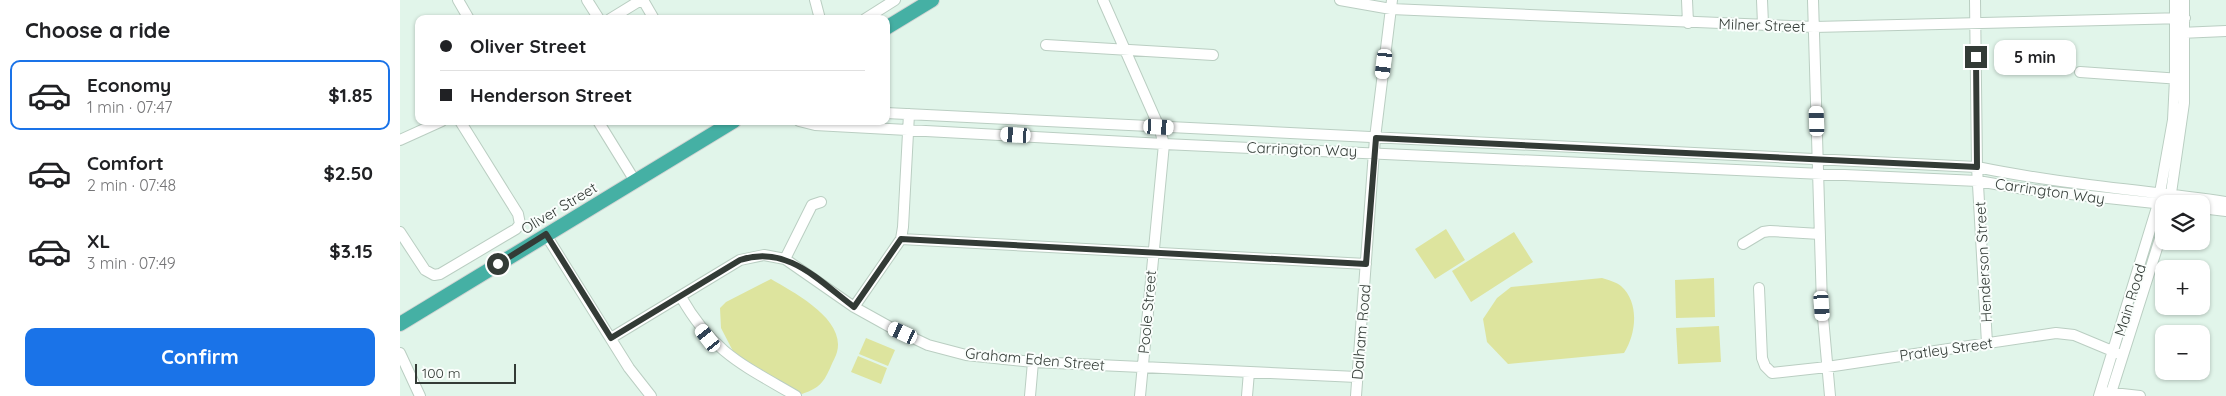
<!DOCTYPE html>
<html lang="en">
<head>
<meta charset="utf-8">
<style>
	:root { --surface:#fff; --page:#f6f6f6; --text:#202124; --muted:#757577; --line:#e0e0e0; --accent:#1a73e8 }
	body { margin:0; font-family:Quicksand,sans-serif; background:var(--page); color:var(--text); height:100vh; display:flex; flex-direction:column; font-size:19px; white-space:nowrap }
	* { box-sizing:border-box; margin:0 }
	p { font-size:16px; color:var(--muted) }
	.icon { flex:none; width:28px; height:28px; fill:none; stroke:currentColor; stroke-width:2; stroke-linecap:round; stroke-linejoin:round }
	.map { position:relative; flex:1; overflow:hidden }
	.side { display:flex; flex-direction:column; background:var(--surface); width:400px }
	.side>* { flex:none }
	.hud { position:absolute; left:15px; top:15px; width:475px; height:110px; border-radius:10px; box-shadow:0 1px 4px #0004; display:grid; align-content:center; height:110px; padding:0 25px; background:var(--surface) }
	.fabs { position:absolute; left:1755px; top:195px; display:grid; gap:10px }
	.fabs a { display:grid; place-items:center; width:55px; height:55px; border-radius:10px; background:var(--surface); box-shadow:0 1px 4px #0004; font-size:25px }
	.scale { position:absolute; left:15px; bottom:12px; width:101px; box-sizing:border-box; padding-left:5px; border:2px solid #333b36; border-top:0; font-size:14px; line-height:18px; white-space:nowrap; color:#333b36; -webkit-text-stroke:4px #fafefc; paint-order:stroke }
	.end { position:absolute; width:22px; height:22px; margin:-11px; border:6px solid #333b36; background:#fff; box-shadow:0 0 0 2px #fff }
	.from { border-radius:50% }
	.bubble { position:absolute; height:35px; border-radius:10px; background:var(--surface); box-shadow:0 1px 4px #0004; font-size:16px; font-weight:800; line-height:35px; text-align:center }
	.car { position:absolute; width:15px; height:30px; margin:-15px -8px; border-radius:6px; box-shadow:0 0 4px 1px #0007; background:linear-gradient(#fff 24%,#345 0 40%,#fff 0 76%,#345 0 86%,#fff 0) }
	.hud b { display:flex; align-items:center; gap:18px; height:48px; font-size:19px }
	.hud b+b { border-top:1px solid var(--line) }
	.hud i { width:12px; height:12px; background:var(--text) }
	ul { padding:0; list-style:none }
	li { display:flex; align-items:center; gap:15px; height:70px; margin:0 10px 8px; padding:0 15px; border:2px solid transparent; border-radius:10px }
	li div { flex:1 }
	li b { display:block; font-size:19px }
	li em { font-style:normal; font-weight:800 }
	li.selected { border-color:var(--accent) }
	li>.icon { width:45px; height:45px; stroke-width:1.5 }
	h2 { padding:0 25px; font-size:22px; line-height:60px }
	.primary-button { display:flex; gap:10px; margin-top:auto; padding:10px 25px }
	.primary-button a { flex:1; height:58px; border-radius:10px; background:var(--accent); color:#fff; font-size:20px; font-weight:800; line-height:58px; text-align:center }
	main { display:flex; flex:1; min-height:0 }
	.map>svg:first-child { display:block }
</style>
</head>
<body>
<main>
<section class="side">
<h2>Choose a ride</h2>
<ul>
<li class="selected"><svg class="icon" aria-label="car" viewBox="0 0 24 24"><path d="M5 17H2v-5l4-1 3-4h7l3 4 3 1v5h-3M9 17h6M6 11h13"/><circle cx="7" cy="17" r="2"/><circle cx="17" cy="17" r="2"/></svg><div><b>Economy</b><p>1 min · 07:47</p></div><em>$1.85</em></li>
<li><svg class="icon" aria-label="car" viewBox="0 0 24 24"><path d="M5 17H2v-5l4-1 3-4h7l3 4 3 1v5h-3M9 17h6M6 11h13"/><circle cx="7" cy="17" r="2"/><circle cx="17" cy="17" r="2"/></svg><div><b>Comfort</b><p>2 min · 07:48</p></div><em>$2.50</em></li>
<li><svg class="icon" aria-label="car" viewBox="0 0 24 24"><path d="M5 17H2v-5l4-1 3-4h7l3 4 3 1v5h-3M9 17h6M6 11h13"/><circle cx="7" cy="17" r="2"/><circle cx="17" cy="17" r="2"/></svg><div><b>XL</b><p>3 min · 07:49</p></div><em>$3.15</em></li>
</ul>
<div class="primary-button"><a>Confirm</a></div>
</section>
<div class="map">
<svg width="1826" height="396" viewBox="0 0 1826 396">
	<rect width="100%" height="100%" fill="#e1f5ea"/>
	<!-- green -->
	<path fill="#dde49e" d="M1046 229 1065 260 1035 279 1015 249Z
		M1114 232 1133 262 1071 302 1052 271Z
		M1202 278C1208 280 1216 282 1221 286 1240 303 1236 334 1224 353L1108 364 1087 342 1083 319 1097 298 1111 287Z
		M1314 278 1315 317 1276 318 1275 280Z
		M371 279C393 292 446 319 437 352 436 356 433 361 431 366 424 382 420 388 402 394L335 355 321 328 320 308 326 302Z
		M1319 326 1321 362 1278 364 1276 328Z
		M466 338 495 350 488 366 459 354Z
		M458 356 487 368 481 384 451 372Z"/>
	<g fill="none" stroke-linecap="round" stroke-linejoin="round">
		<!-- minor casing -->
		<g stroke="#bacec2" stroke-width="12">
			<path id="minor" d="M58 0 69 19
				M187 0 199 19
				M243 0 254 19
				M415 0 420 19
				M703 0 759 127 764 144 740 396
				M940 0 991 9 1414 27 1785 18
				M1287 0 1288 23
				M1362 0 1363 24
				M1413 0 1422 306 1430 396
				M1575 0 1577 167 1587 343
				M210 19 241 0
				M465 19 495 0
				M1780 33 1826 31
				M646 45 813 55
				M1680 72 1781 79
				M486 113 1577 167C1659 184 1743 190 1826 202
				M198 121 235 181
				M399 121 415 125 764 144 1578 181 1624 189 1764 204
				M0 140 42 121
				M1770 200 1784 103V0
				M1801 208 1826 211
				M0 232 25 270 34 275 40 274 116 229 120 224 118 214 60 121
				M146 235 229 368 251 396
				M501 239 966 264
				M1343 244 1363 232 1370 231 1420 234
				M385 259 412 205 421 202
				M1359 288 1362 358 1365 366 1372 373 1427 367 1656 333 1674 335 1722 355
				M281 297C313 353 343 365 396 396
				M454 307 501 239 503 227 509 114
				M211 338 340 260 364 255 385 259 454 307 490 327 528 345 566 355 633 362 957 377
				M0 353 20 396
				M1704 392 1740 396
				M630 396 633 362
				M847 396 849 372
				M956 396 975 138 992 0
				M1699 396 1758 204 1773 120 1775 79V0
				M1710 396 1764 226"/>
		</g>
		<!-- highway casing -->
		<g stroke="#d2d4d3" stroke-width="16">
			<path id="highway" d="M486 28 532 0
				M0 324 334 121"/>
		</g>
		<!-- minor -->
		<use href="#minor" stroke="#fff" stroke-width="10"/>
		<!-- highway -->
		<use href="#highway" stroke="#45b0a4" stroke-width="14"/>
	</g>
	<g fill="none" stroke-linecap="round" stroke-linejoin="round">
		<!-- route -->
		<path stroke="#333b36" stroke-width="6" d="M98 264 146 234 211 338 340 260C387 244 419 281 454 307L501 239 966 264 976 138 1577 167 1576 57"/>
	</g>
	<g text-anchor="middle" dominant-baseline="central" stroke-width="4" stroke-linejoin="round" paint-order="stroke">
		<!-- street labels -->
		<g font-size="15" fill="#333b36" stroke="#fafefc">
			<text transform="translate(1362 25) rotate(2)">Milner Street</text>
			<text transform="translate(902 149) rotate(2)">Carrington Way</text>
			<text transform="translate(1650 191) rotate(8)">Carrington Way</text>
			<text transform="translate(159 208) rotate(-31)">Oliver Street</text>
			<text transform="translate(1583 262) rotate(-93)">Henderson Street</text>
			<text transform="translate(1730 300) rotate(-73)">Main Road</text>
			<text transform="translate(747 312) rotate(-85)">Poole Street</text>
			<text transform="translate(961 332) rotate(-85)">Dalham Road</text>
			<text transform="translate(1546 349) rotate(-8)">Pratley Street</text>
			<text transform="translate(635 359) rotate(5)">Graham Eden Street</text>
		</g>
	</g>
</svg>
<div class="fabs">
<a><svg class="icon" aria-label="layers" viewBox="0 0 24 24"><path d="M12 4l9 5-9 5-9-5zM3 14l9 5 9-5"/></svg></a>
<a>+</a>
<a>−</a>
</div>
<div class="scale">100 m</div>
<i class="end from" style="left:98px;top:264px"></i>
<i class="end" style="left:1576px;top:57px"></i>
<div class="bubble" style="left:1594px;top:40px;width:82px">5 min</div>
<i class="car" style="left:984px;top:64px;rotate:187deg"></i>
<i class="car" style="left:1417px;top:121px;rotate:358deg"></i>
<i class="car" style="left:759px;top:127px;rotate:93deg"></i>
<i class="car" style="left:616px;top:135px;rotate:273deg"></i>
<i class="car" style="left:1422px;top:306px;rotate:176deg"></i>
<i class="car" style="left:503px;top:333px;rotate:295deg"></i>
<i class="car" style="left:308px;top:338px;rotate:322deg"></i>
<div class="hud">
<b><i class="from"></i>Oliver Street</b>
<b><i></i>Henderson Street</b>
</div>
</div>
</main>
</body>
</html>
